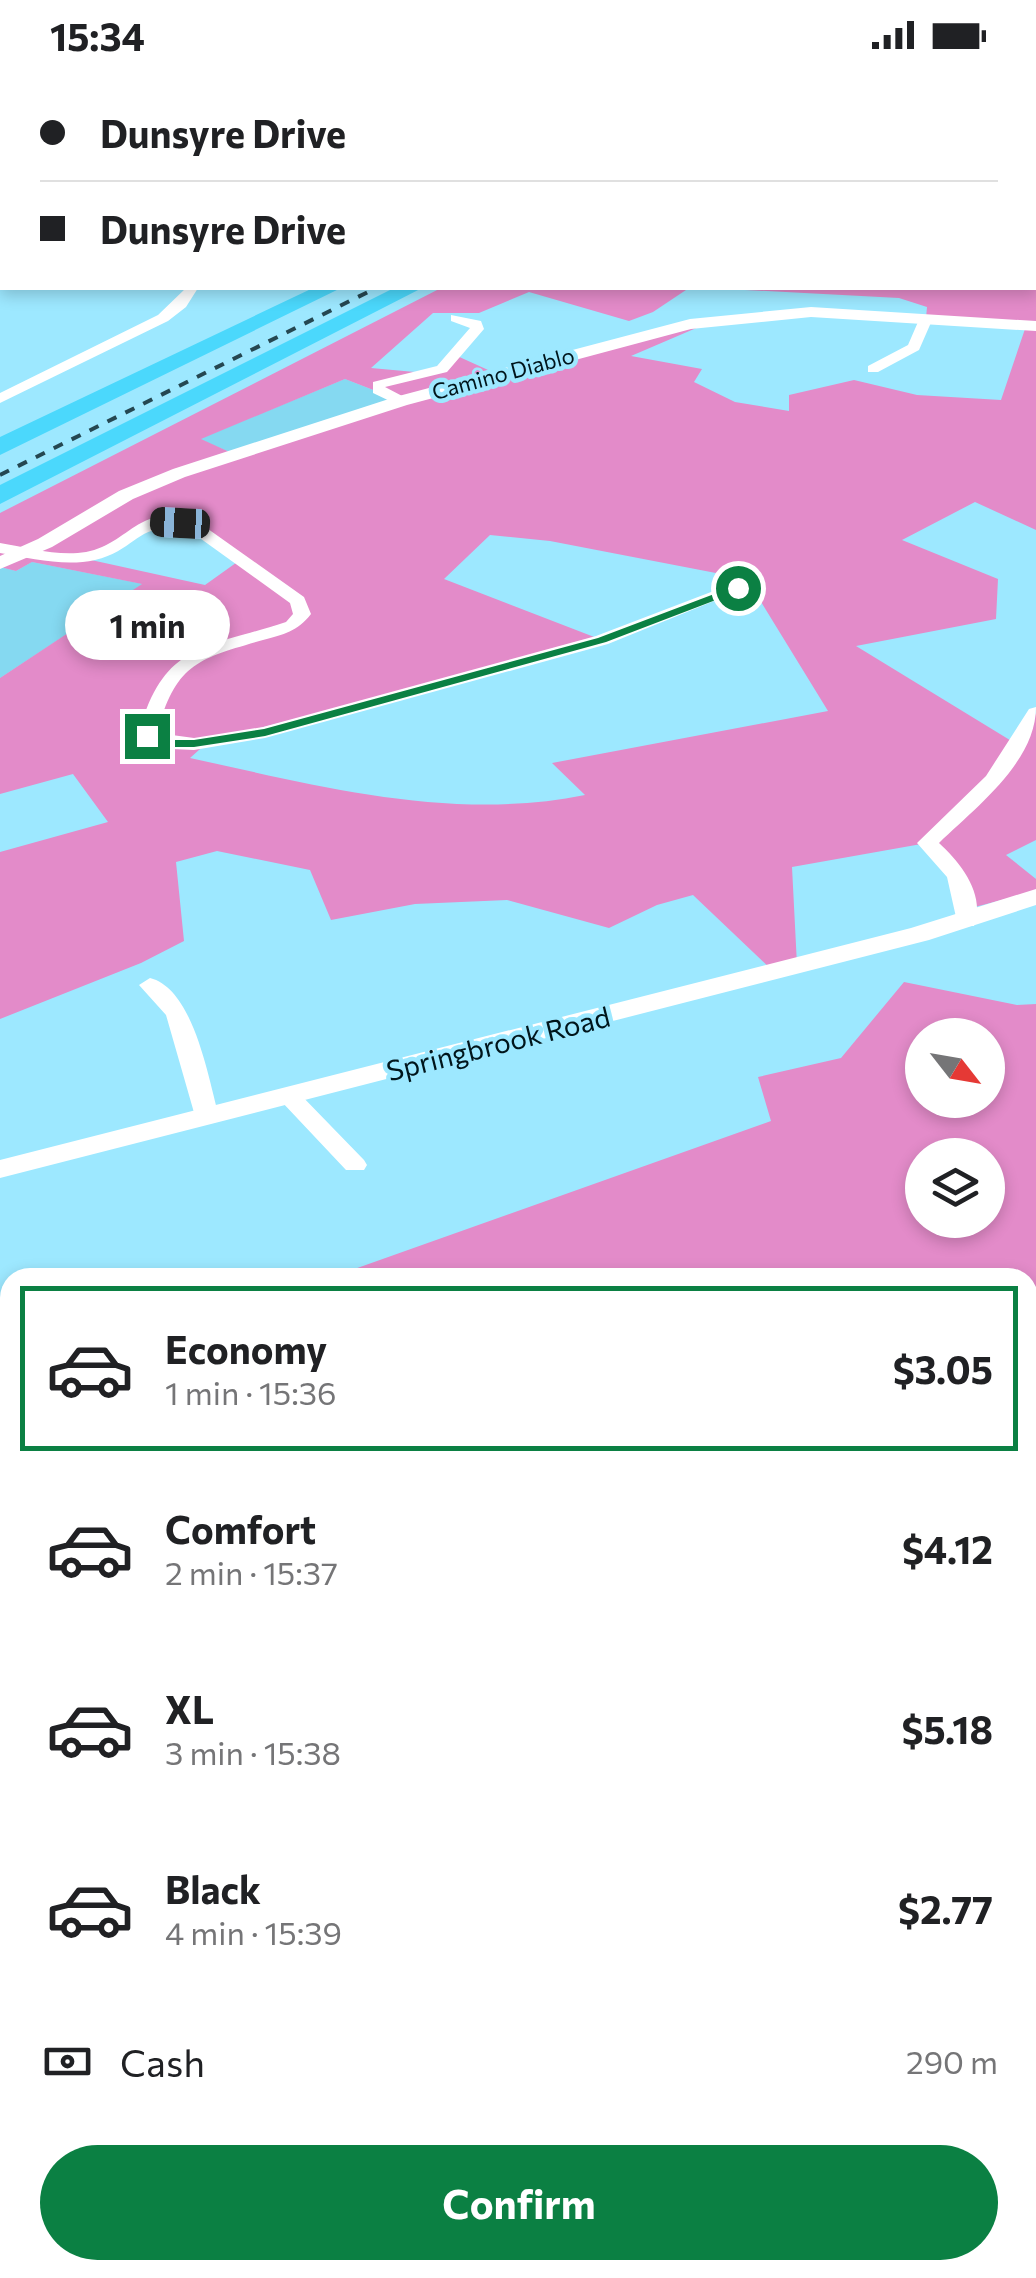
<!DOCTYPE html>
<html lang="en">
<head>
<meta charset="utf-8">
<style>
	:root { --surface:#fff; --page:#f2f2f2; --text:#202124; --muted:#757577; --line:#e0e0e0; --accent:#0b8043 }
	body { margin:0; font-family:Commissioner,sans-serif; background:var(--page); color:var(--text); height:100vh; display:flex; flex-direction:column; font-size:38px; white-space:nowrap }
	* { box-sizing:border-box; margin:0 }
	p { font-size:32px; color:var(--muted) }
	.icon { flex:none; width:55px; height:55px; fill:none; stroke:currentColor; stroke-width:2; stroke-linecap:round; stroke-linejoin:round }
	.map { position:relative; flex:1; overflow:hidden }
	.drawer { position:absolute; left:0px; top:1198px; width:1038px; height:1012px; display:flex; flex-direction:column; background:var(--surface); border-radius:30px 30px 0 0; box-shadow:0 5px 15px #0003 }
	.drawer>* { flex:none }
	.hud { position:absolute; left:0px; top:0px; width:1038px; height:220px; box-shadow:0 5px 15px #0003; display:grid; align-content:center; height:220px; padding:0 40px; background:var(--surface) }
	.needle { width:65px; rotate:121deg }
	.fabs { position:absolute; left:905px; top:948px; display:grid; gap:20px }
	.fabs a { display:grid; place-items:center; width:100px; height:100px; border-radius:50%; background:var(--surface); box-shadow:0 5px 15px #0003; font-size:50px }
	.end { position:absolute; width:45px; height:45px; margin:-22px; border:12px solid #0b8043; background:#fff; box-shadow:0 0 0 5px #fff }
	.from { border-radius:50% }
	.bubble { position:absolute; height:70px; border-radius:35px; background:var(--surface); box-shadow:0 5px 15px #0003; font-size:32px; font-weight:700; line-height:70px; text-align:center }
	.car { position:absolute; width:30px; height:60px; margin:-30px -15px; border-radius:12px; box-shadow:0 0 8px 2px #0007; background:linear-gradient(#222 24%,#8ab4d8 0 40%,#222 0 76%,#8ab4d8 0 86%,#222 0) }
	.hud b { display:flex; align-items:center; gap:35px; height:95px; font-size:38px }
	.hud b+b { border-top:2px solid var(--line) }
	.hud i { width:25px; height:25px; background:var(--text) }
	ul { padding:18px 0 0; list-style:none }
	li { display:flex; align-items:center; gap:30px; height:165px; margin:0 20px 15px; padding:0 20px; border:5px solid transparent; border-radius:0px }
	li div { flex:1 }
	li b { display:block; font-size:38px }
	li em { font-style:normal; font-weight:700 }
	li.current { border-color:var(--accent) }
	li>.icon { width:90px; height:90px; stroke-width:1.5 }
	.pay { display:flex; align-items:center; gap:25px; height:110px; padding:0 40px; font-size:38px }
	.pay p { margin-inline-start:auto }
	.action { display:flex; gap:20px; margin-top:auto; padding:20px 40px }
	.action a { flex:1; height:115px; border-radius:60px; background:var(--accent); color:#fff; font-size:40px; font-weight:700; line-height:115px; text-align:center }
	.status { display:flex; justify-content:space-between; align-items:center; height:70px; padding:0 50px; background:var(--surface); direction:ltr }
	.status svg { height:28px; fill:currentColor }
	.map>svg:first-child { display:block }
</style>
</head>
<body>
<div class="status"><b>15:34</b><svg viewBox="0 0 49 12"><path d="M0 12V9h3v3zM5 12V6h3v6zM10 12V3h3v9zM15 12V0h3v12zM26 1h20v11H26zM47 4h2v5h-2z"/></svg></div>
<div class="map">
<svg width="1036" height="2208" viewBox="0 0 1036 2208">
	<rect width="100%" height="100%" fill="#9de8ff"/>
	<!-- built -->
	<path fill="#85d9f1" d="M345 309 401 331 234 384 199 369Z
		M32 492 143 514 0 608V497L16 501Z"/>
	<!-- green -->
	<path fill="#e38bc9" fill-rule="evenodd" d="M1036 183V460L975 432 902 470 998 509 996 549 856 576 1018 675 1036 643V770L1006 785 1036 809V821L971 838 927 773 792 797 797 895 774 902 693 825 657 835 609 858 507 830 415 834 331 850 310 800 217 781 176 792 184 871 141 893 0 949V782L108 752 73 704 0 724V608L142 514 32 492 16 501 0 497V443L441 218H689L653 242 629 251 529 222 479 243H433L371 298 426 303 455 285 497 304 715 250 631 286 702 299 694 312 735 332 789 341V325L854 310 917 325 1001 330 1026 256 926 248 927 237 899 228 707 218H1035ZM345 309 399 330 234 384 201 369ZM152 452 195 457 240 490 205 515 82 488ZM490 465 550 471 747 509 828 641 552 693 585 725C453 752 319 716 190 688L209 671 602 570 444 509Z
		M904 912 1017 935 1036 934V1617L1028 1613V1208L332 1207 771 1051 758 1007 841 988ZM922 965H988V1030H922ZM922 1085H988V1150H922Z
		M10 1314V2160L0 2166V1318Z"/>
	<g fill="none" stroke-linecap="round" stroke-linejoin="round">
		<!-- minor -->
		<path fill="#fff" fill-rule="evenodd" d="M3 0H20L2 4Z
			M64 0H114L116 2H67Z
			M1035 67H1036V73H1035Z
			M0 89H2V95H0Z
			M1036 131V138H1035V131Z
			M186 218H198L186 237 168 251 0 333V323L158 245Z
			M451 245 481 251 484 259 447 302 385 317 406 328V334H396L373 323V312L437 296 470 258 451 251Z
			M921 245 933 248 919 280 878 302H868V296L908 275Z
			M157 447 201 454 304 527 311 544C297 562 284 564 263 570 198 589 176 593 157 663L194 668 263 657 596 566 732 514 746 518 608 574 265 668 194 680 171 679 138 666C163 572 204 579 286 552L293 544 290 533 190 461C136 449 140 479 95 490 64 497 31 488 0 483V473C32 478 71 491 102 477 123 468 135 452 157 447Z
			M1036 637C1036 692 976 737 939 773 961 793 986 825 974 856H958L947 807 917 773 986 706 1029 639Z
			M150 908C194 919 208 1008 219 1046L216 1051H198L195 1046 166 945 139 915Z
			M289 1019 297 1021 364 1090 367 1095 364 1100H346L281 1031 277 1026 281 1021Z
			M1028 1838 1036 1839V1869L1028 1868Z
			M280 2200H323L320 2208H277Z"/>
		<!-- tertiary -->
		<path fill="#fff" fill-rule="evenodd" d="M811 237 1036 251V261L811 247 691 259 407 335 185 407 133 429 52 477 0 499V486L38 469 119 421 173 399 395 327 690 249Z
			M1036 819V835L929 870 0 1108V1090L911 858Z"/>
		<!-- secondary -->
		<path fill="#fff" fill-rule="evenodd" d="M395 0H448L450 2H397Z
			M475 0H512L514 2H477Z"/>
		<!-- primary -->
		<path fill="#7cc8da" fill-rule="evenodd" d="M1035 46H1036V56H1035Z"/>
		<!-- motorway -->
		<path fill="#4bd8fc" fill-rule="evenodd" d="M710 0H729L731 2H712Z
			M899 0H921L923 2H901Z
			M1035 37H1036V49H1035Z
			M313 218H341L0 385V367Z
			M394 218H422L0 434V415Z"/>
		<!-- rail-far1 -->
		<path stroke="#254751" stroke-width="2.5" stroke-dasharray="8 8" stroke-linecap="butt" d="M799 2 804 0"/>
		<!-- rail -->
		<path stroke="#254751" stroke-width="4" stroke-dasharray="10 10" stroke-linecap="butt" d="M0 405 376 218"/>
	</g>
	<!-- route -->
	<path fill="#0b8043" d="M738 515 742 520 606 572 265 666 194 677H171L141 666 147 662 172 670H194L264 659 598 568Z"/>
	<g text-anchor="middle" dominant-baseline="central" stroke-width="9" stroke-linejoin="round" paint-order="stroke">
		<!-- far-street labels -->
		<g font-size="22" fill="#00151b" stroke="#9de8ff">
			<text transform="translate(503 303) rotate(-15)">Camino Diablo</text>
		</g>
		<!-- street labels -->
		<g font-size="28" fill="#00151b" stroke="#9de8ff">
			<text transform="translate(498 973) rotate(-14)">Springbrook Road</text>
		</g>
	</g>
</svg>
<div class="fabs">
<a><svg class="needle" viewBox="-14 -14 28 28"><path d="M0-13l5 13h-10z" fill="#e53935"/><path d="M0 13l5-13h-10z" fill="#757577"/></svg></a>
<a><svg class="icon" aria-label="layers" viewBox="0 0 24 24"><path d="M12 4l9 5-9 5-9-5zM3 14l9 5 9-5"/></svg></a>
</div>
<i class="end from" style="left:738px;top:518px"></i>
<i class="end" style="left:147px;top:666px"></i>
<div class="bubble" style="left:65px;top:520px;width:165px">1 min</div>
<i class="car" style="left:180px;top:453px;rotate:273deg"></i>
<div class="hud">
<b><i class="from"></i>Dunsyre Drive</b>
<b><i></i>Dunsyre Drive</b>
</div>
<section class="drawer">
<ul>
<li class="current"><svg class="icon" aria-label="car" viewBox="0 0 24 24"><path d="M5 17H2v-5l4-1 3-4h7l3 4 3 1v5h-3M9 17h6M6 11h13"/><circle cx="7" cy="17" r="2"/><circle cx="17" cy="17" r="2"/></svg><div><b>Economy</b><p>1 min · 15:36</p></div><em>$3.05</em></li>
<li><svg class="icon" aria-label="car" viewBox="0 0 24 24"><path d="M5 17H2v-5l4-1 3-4h7l3 4 3 1v5h-3M9 17h6M6 11h13"/><circle cx="7" cy="17" r="2"/><circle cx="17" cy="17" r="2"/></svg><div><b>Comfort</b><p>2 min · 15:37</p></div><em>$4.12</em></li>
<li><svg class="icon" aria-label="car" viewBox="0 0 24 24"><path d="M5 17H2v-5l4-1 3-4h7l3 4 3 1v5h-3M9 17h6M6 11h13"/><circle cx="7" cy="17" r="2"/><circle cx="17" cy="17" r="2"/></svg><div><b>XL</b><p>3 min · 15:38</p></div><em>$5.18</em></li>
<li><svg class="icon" aria-label="car" viewBox="0 0 24 24"><path d="M5 17H2v-5l4-1 3-4h7l3 4 3 1v5h-3M9 17h6M6 11h13"/><circle cx="7" cy="17" r="2"/><circle cx="17" cy="17" r="2"/></svg><div><b>Black</b><p>4 min · 15:39</p></div><em>$2.77</em></li>
</ul>
<div class="pay"><svg class="icon" aria-label="cash" viewBox="0 0 24 24"><path d="M3 7h18v10H3z"/><circle cx="12" cy="12" r="2"/></svg>Cash<p>290 m</p></div>
<div class="action"><a>Confirm</a></div>
</section>
</div>
</body>
</html>
